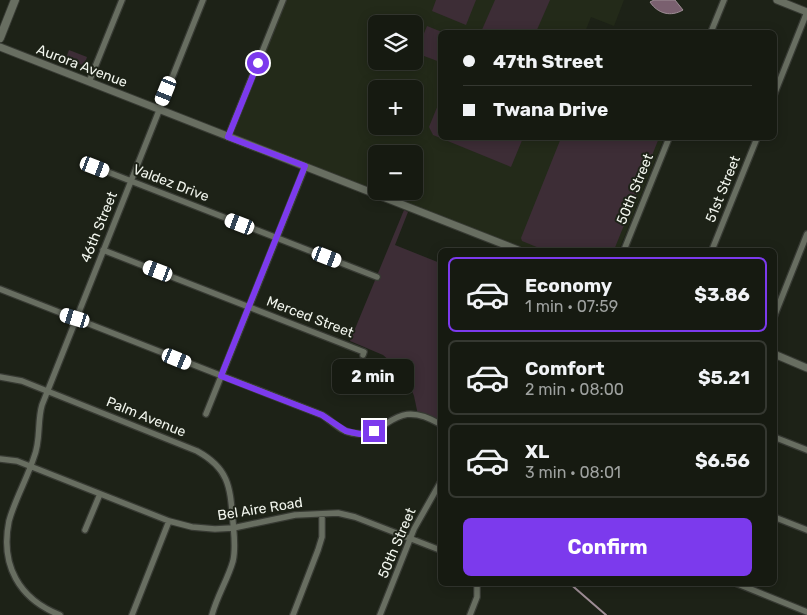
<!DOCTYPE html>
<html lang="en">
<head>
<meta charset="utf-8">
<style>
	:root { --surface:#161a11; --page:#23271f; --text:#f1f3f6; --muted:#9ea19f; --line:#353831; --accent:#7c3aed }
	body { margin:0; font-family:Rubik,sans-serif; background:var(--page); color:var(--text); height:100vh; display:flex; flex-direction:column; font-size:19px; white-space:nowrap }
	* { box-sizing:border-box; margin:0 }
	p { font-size:16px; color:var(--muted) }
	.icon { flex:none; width:28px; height:28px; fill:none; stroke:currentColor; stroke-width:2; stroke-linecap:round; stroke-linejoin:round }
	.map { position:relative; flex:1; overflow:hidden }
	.sheet { position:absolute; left:438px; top:248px; width:339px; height:338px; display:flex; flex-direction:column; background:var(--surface); border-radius:8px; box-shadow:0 2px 12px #0003,0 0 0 1px var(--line) }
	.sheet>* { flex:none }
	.top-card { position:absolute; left:438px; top:30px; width:339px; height:110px; border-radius:8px; box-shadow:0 2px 12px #0003,0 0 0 1px var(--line); display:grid; align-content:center; height:110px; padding:0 25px; background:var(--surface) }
	.tools { position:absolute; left:368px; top:15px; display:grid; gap:10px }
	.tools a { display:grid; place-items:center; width:55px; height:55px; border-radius:8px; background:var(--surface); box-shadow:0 2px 12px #0003,0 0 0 1px var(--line); font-size:25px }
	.end { position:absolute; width:22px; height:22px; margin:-11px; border:6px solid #7c3aed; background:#fff; box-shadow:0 0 0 2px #fff }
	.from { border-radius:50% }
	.bubble { position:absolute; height:35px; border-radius:8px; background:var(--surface); box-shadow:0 2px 12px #0003,0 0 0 1px var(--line); font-size:16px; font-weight:700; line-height:35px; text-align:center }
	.car { position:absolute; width:15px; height:30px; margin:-15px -8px; border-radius:6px; box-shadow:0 0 4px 1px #0007; background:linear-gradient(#fff 24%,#345 0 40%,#fff 0 76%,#345 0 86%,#fff 0) }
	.top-card b { display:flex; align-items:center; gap:18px; height:48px; font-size:19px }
	.top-card b+b { border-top:1px solid var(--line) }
	.top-card i { width:12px; height:12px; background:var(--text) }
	ul { padding:9px 0 0; list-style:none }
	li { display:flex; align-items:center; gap:15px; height:75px; margin:0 10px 8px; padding:0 15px; border:2px solid var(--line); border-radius:8px }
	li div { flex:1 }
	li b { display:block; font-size:19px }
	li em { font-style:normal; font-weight:700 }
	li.current { border-color:var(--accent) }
	li>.icon { width:45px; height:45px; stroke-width:1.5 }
	.action { display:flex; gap:10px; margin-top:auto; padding:10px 25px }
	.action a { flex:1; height:58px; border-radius:8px; background:var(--accent); color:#fff; font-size:20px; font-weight:700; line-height:58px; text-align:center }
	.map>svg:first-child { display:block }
</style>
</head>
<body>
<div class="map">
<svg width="807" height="615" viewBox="0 0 807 615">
	<rect width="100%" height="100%" fill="#1d2217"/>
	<!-- built -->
	<path fill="#232a19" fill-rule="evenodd" d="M283 0H624L614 26 591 17 585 32H440V138H664L619 250H518L228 137ZM376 24H414V61H376ZM376 89H414V126H376ZM376 154H414V191H376Z"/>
	<!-- green -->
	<path fill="#3d2d36" d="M436 0H476L466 25 432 11Z
		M495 0H550L536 32H481Z
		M427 26 442 32H440V62L416 53Z
		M69 50 87 57 84 66 66 58Z
		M440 100V138H523L511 167 433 135 429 127Z
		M561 138H659L614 250H544L522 241 521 238Z
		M404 210 408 212 395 245 440 263V424L418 415 414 396 406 375 383 355 350 341Z"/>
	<!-- water -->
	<path fill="#7a606f" stroke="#9e8d95" d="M654 0H675L683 10C671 17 658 14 650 2Z"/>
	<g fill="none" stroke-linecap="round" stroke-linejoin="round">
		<!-- stream -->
		<path stroke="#9e8d95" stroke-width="2" d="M568 582 606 615"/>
		<!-- minor casing -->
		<g stroke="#373a33" stroke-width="8">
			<path id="minor" d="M711 32 724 0
				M89 82 122 0
				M774 95 807 12
				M228 137 283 0
				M95 167 377 277
				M103 250 364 352 363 355
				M624 250 669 138
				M712 250 757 138
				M0 289 322 415C332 421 340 431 352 433 389 440 391 395 440 424
				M774 317 807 234
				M0 377 22 381 197 451C230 469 230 488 233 522 234 535 236 548 233 561 228 579 217 596 212 615
				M206 414 305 167
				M774 437 807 450
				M0 459 17 461 169 521 192 527 215 529 233 528 295 515 338 513 355 517 440 550
				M774 517 807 530
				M85 530 100 494
				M733 582 807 612
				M60 615C19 599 0 565 9 521 15 499 27 479 34 457 41 440 37 422 42 405L203 0
				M132 615 169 521
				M293 615 318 550 322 537V515
				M380 615 414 529 440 483
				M470 615 477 597V582"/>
		</g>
		<!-- tertiary casing -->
		<g stroke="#373a33" stroke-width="9">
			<path id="tertiary" d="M777 0 807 12
				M0 47 518 250
				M774 354 807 368"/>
		</g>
		<!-- secondary casing -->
		<g stroke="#373a33" stroke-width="10">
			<path id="secondary" d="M0 38 15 0"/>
		</g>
		<!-- minor -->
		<use href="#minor" stroke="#686e61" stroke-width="5.5"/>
		<!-- tertiary -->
		<use href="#tertiary" stroke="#686e61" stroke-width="7"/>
		<!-- secondary -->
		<use href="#secondary" stroke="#686e61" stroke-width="8"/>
	</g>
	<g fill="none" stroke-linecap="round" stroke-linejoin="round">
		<!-- route -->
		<path stroke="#7c3aed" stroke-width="6" d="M258 63 228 137 305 166 221 376 322 415 346 431 360 434 374 431"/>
	</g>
	<g text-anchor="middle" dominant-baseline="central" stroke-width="4" stroke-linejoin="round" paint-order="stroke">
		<!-- street labels -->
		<g font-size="14" fill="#f1f5ed" stroke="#1d2217">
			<text transform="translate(82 66) rotate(21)">Aurora Avenue</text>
			<text transform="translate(171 183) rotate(21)">Valdez Drive</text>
			<text transform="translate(635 189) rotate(-68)">50th Street</text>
			<text transform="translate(723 189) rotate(-68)">51st Street</text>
			<text transform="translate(99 227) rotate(-68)">46th Street</text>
			<text transform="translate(310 317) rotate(21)">Merced Street</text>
			<text transform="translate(146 417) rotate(22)">Palm Avenue</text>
			<text transform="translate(260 509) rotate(-9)">Bel Aire Road</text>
			<text transform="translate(397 543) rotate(-67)">50th Street</text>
		</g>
	</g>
</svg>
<div class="tools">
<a><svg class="icon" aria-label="layers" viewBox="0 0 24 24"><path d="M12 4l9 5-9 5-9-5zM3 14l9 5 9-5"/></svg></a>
<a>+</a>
<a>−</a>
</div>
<i class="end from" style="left:258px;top:63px"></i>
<i class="end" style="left:374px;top:431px"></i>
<div class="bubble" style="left:332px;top:359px;width:82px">2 min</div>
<i class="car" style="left:166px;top:91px;rotate:202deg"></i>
<i class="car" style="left:95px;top:167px;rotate:111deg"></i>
<i class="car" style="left:240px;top:224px;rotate:291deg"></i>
<i class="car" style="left:327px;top:257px;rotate:111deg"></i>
<i class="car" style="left:158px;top:271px;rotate:291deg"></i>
<i class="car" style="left:75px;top:318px;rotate:287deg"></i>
<i class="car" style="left:177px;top:359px;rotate:112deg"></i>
<div class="top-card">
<b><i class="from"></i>47th Street</b>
<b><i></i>Twana Drive</b>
</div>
<section class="sheet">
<ul>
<li class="current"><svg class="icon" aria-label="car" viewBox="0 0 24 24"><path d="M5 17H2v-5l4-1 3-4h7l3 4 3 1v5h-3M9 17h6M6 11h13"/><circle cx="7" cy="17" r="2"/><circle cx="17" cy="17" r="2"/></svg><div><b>Economy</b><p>1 min · 07:59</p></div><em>$3.86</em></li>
<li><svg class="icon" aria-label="car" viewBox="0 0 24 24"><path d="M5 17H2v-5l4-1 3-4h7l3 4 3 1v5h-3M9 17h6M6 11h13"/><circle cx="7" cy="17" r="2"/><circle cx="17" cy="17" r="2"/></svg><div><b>Comfort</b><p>2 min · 08:00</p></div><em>$5.21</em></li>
<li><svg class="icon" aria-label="car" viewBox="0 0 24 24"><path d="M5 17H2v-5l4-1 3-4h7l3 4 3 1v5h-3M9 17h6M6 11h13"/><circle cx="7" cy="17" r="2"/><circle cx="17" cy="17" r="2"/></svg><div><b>XL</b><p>3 min · 08:01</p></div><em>$6.56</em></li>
</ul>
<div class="action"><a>Confirm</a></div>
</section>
</div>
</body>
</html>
